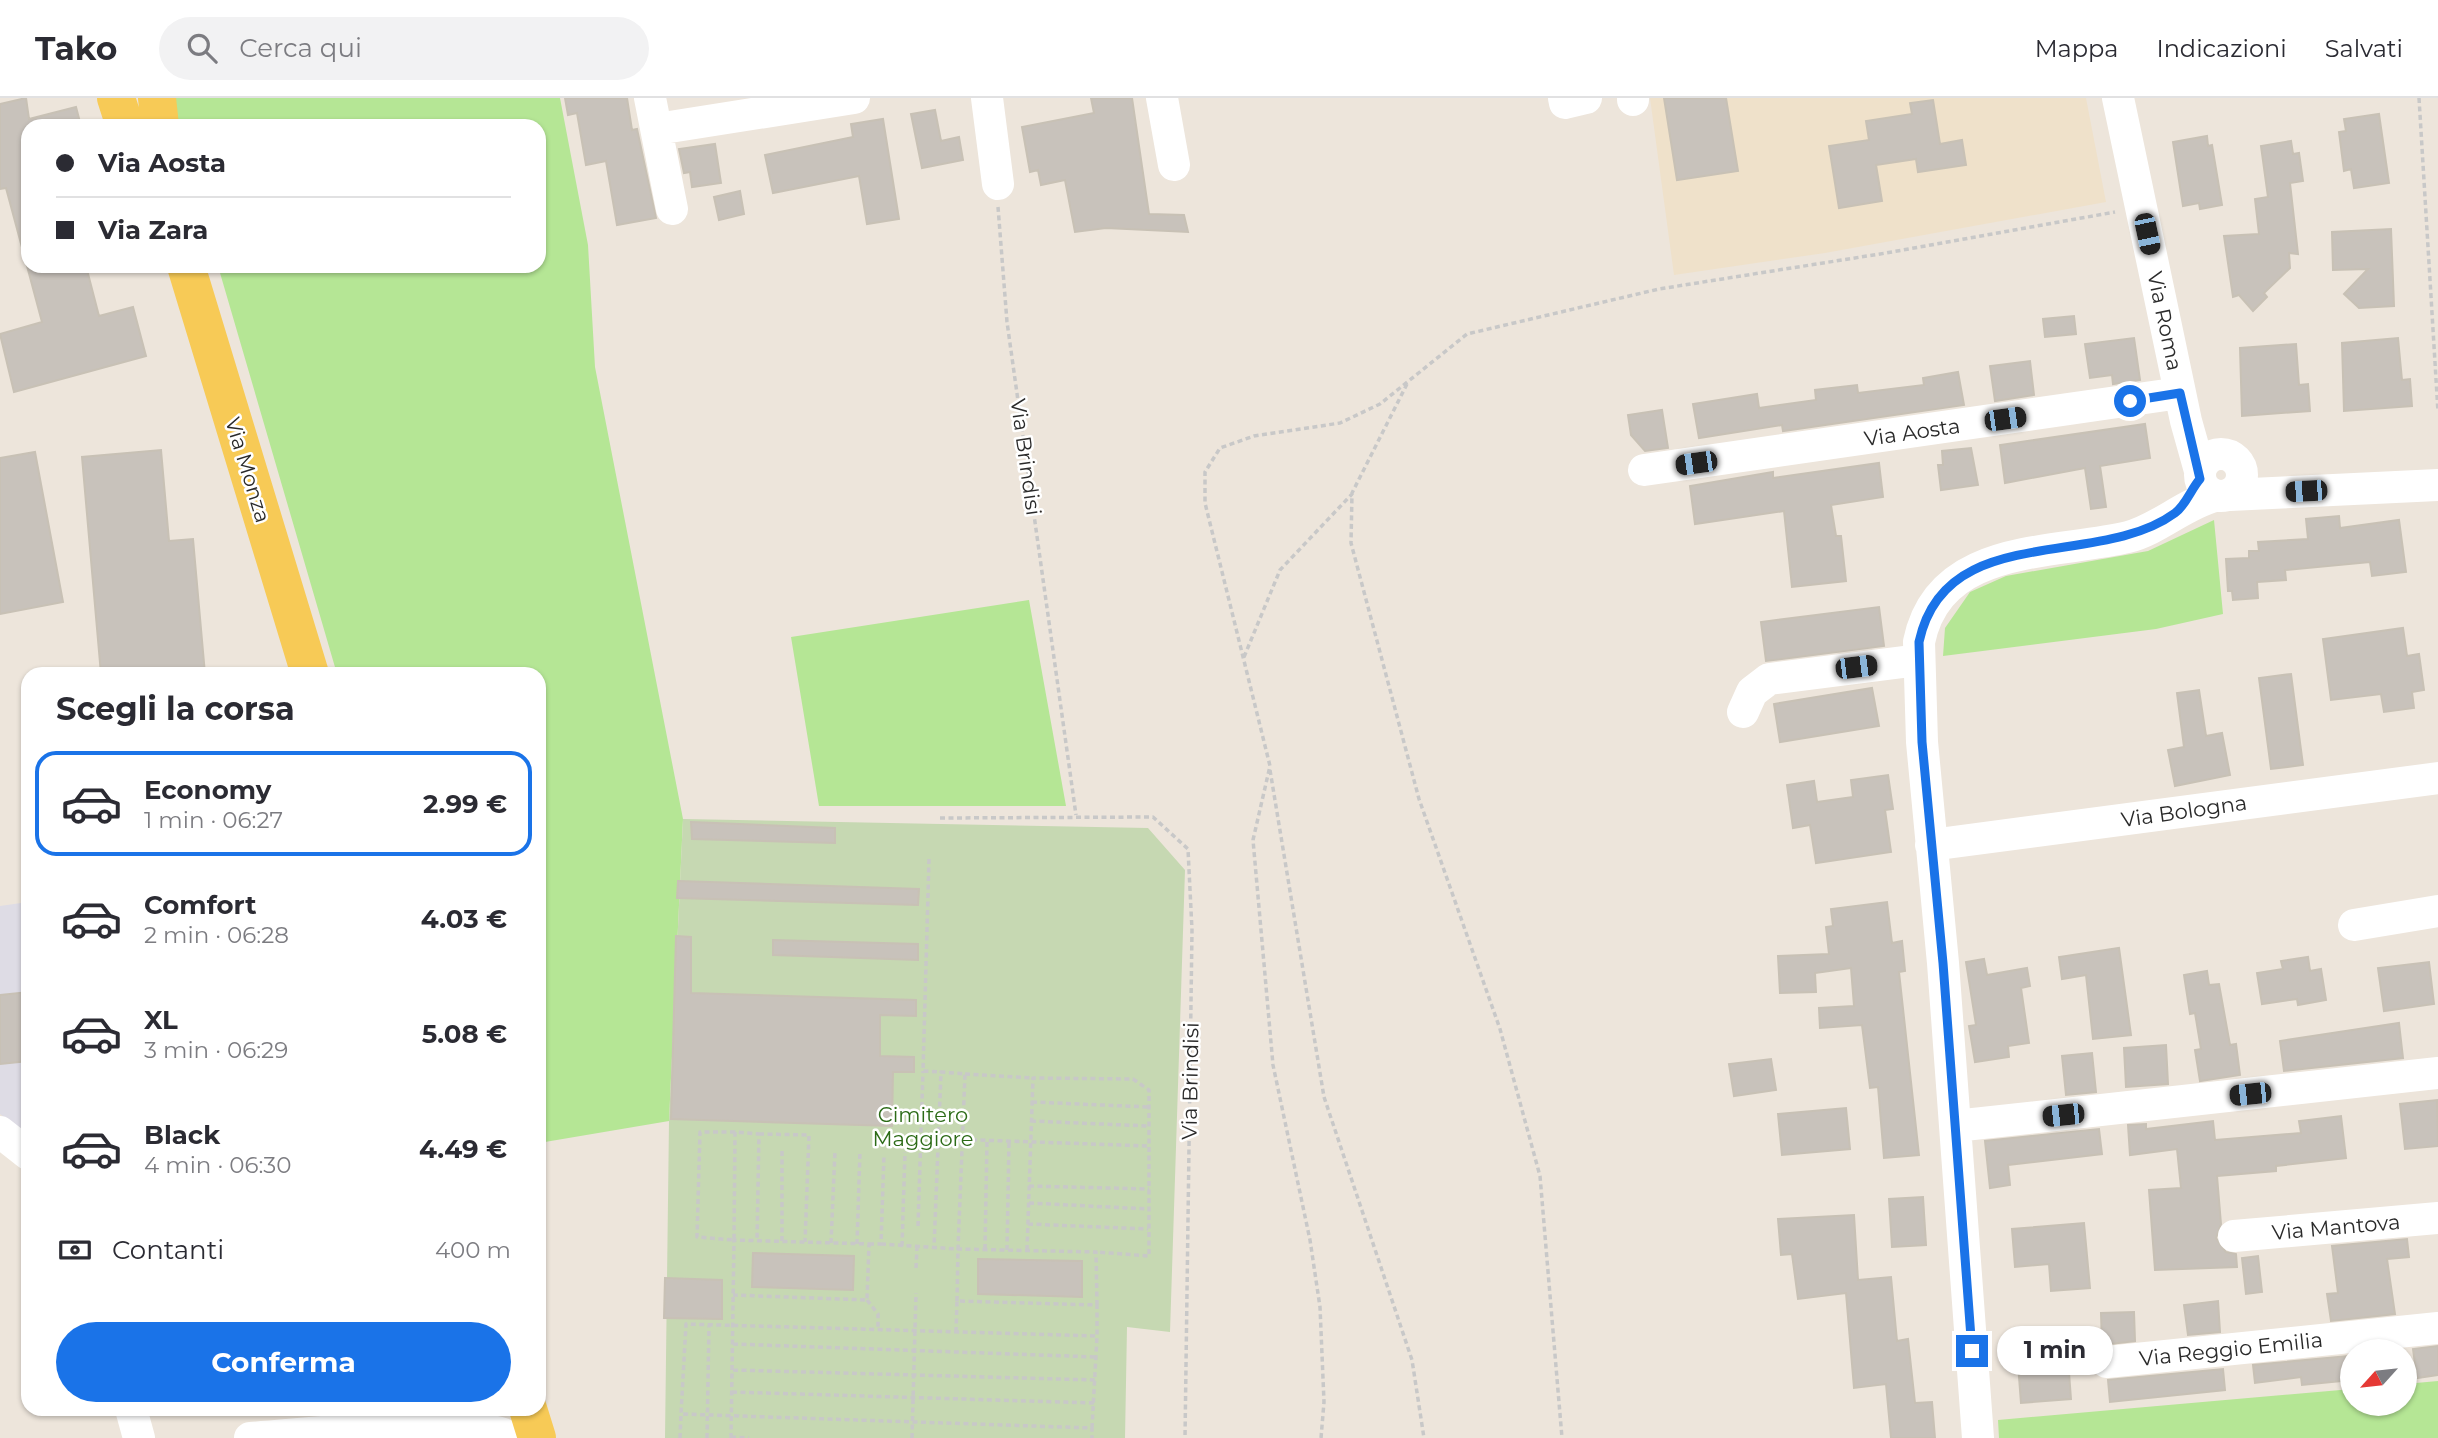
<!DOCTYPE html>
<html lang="it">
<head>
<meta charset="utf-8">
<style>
	:root { --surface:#fff; --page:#f2f2f3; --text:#2b2b33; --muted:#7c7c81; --line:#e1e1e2; --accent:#1a73e8 }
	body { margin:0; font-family:Montserrat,sans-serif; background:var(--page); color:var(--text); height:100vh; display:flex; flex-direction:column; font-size:26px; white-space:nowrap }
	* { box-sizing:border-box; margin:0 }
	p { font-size:23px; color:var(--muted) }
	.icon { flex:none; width:38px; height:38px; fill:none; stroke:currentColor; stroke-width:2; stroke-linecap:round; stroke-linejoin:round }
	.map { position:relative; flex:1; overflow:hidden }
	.panel { position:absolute; left:21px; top:569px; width:525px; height:749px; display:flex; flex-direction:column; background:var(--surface); border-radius:21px; box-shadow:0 2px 5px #0004 }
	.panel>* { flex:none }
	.top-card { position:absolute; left:21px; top:21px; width:525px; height:154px; border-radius:21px; box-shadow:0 2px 5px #0004; display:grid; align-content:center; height:154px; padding:0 35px; background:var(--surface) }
	.needle { width:46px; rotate:243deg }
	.buttons { position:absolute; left:2340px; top:1241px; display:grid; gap:14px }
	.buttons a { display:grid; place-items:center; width:77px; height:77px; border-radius:50%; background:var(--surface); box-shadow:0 2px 5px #0004; font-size:35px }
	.end { position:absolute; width:32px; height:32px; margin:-16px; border:9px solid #1a73e8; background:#fff; box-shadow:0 0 0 4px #fff }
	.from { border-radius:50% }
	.bubble { position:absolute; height:49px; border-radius:24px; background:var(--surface); box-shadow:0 2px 5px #0004; font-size:23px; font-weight:700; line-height:49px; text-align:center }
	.car { position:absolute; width:21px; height:42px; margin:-21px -10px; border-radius:9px; box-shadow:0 0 5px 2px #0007; background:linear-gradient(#222 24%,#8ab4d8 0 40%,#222 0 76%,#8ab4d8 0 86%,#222 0) }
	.top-card b { display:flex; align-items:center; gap:24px; height:66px; font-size:26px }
	.top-card b+b { border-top:2px solid var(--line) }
	.top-card i { width:18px; height:18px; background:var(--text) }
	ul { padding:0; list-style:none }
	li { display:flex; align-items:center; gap:21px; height:105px; margin:0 14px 10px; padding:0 21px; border:4px solid transparent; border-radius:21px }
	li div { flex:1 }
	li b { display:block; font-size:26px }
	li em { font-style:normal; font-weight:700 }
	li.current { border-color:var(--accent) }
	li>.icon { width:63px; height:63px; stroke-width:1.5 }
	h2 { padding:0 35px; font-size:32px; line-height:84px }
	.pay { display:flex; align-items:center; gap:18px; height:77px; padding:0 35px; font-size:26px }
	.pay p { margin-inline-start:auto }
	.action { display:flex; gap:14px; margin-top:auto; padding:14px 35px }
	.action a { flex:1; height:80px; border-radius:42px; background:var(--accent); color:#fff; font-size:28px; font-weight:700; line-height:80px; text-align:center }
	header { display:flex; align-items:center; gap:42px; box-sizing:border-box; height:98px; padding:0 35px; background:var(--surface); border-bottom:2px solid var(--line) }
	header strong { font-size:33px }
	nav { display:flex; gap:38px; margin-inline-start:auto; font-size:24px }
	.search { width:490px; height:63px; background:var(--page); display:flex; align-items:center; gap:18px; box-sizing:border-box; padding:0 24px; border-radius:38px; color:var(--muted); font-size:26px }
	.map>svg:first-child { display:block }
</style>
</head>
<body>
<header>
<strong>Tako</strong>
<div class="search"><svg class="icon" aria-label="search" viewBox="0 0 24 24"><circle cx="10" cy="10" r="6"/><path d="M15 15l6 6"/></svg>Cerca qui</div>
<nav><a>Mappa</a><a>Indicazioni</a><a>Salvati</a></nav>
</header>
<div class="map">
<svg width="2438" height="1340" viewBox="0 0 2438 1340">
	<rect width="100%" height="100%" fill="#ede5db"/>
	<!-- industrial -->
	<path fill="#dedce5" d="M28 804V1037L0 1016V808Z"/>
	<!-- education -->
	<path fill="#efe1ca" d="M1650 0H2086L2106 104 1825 155 1674 177Z"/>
	<!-- green -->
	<path fill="#b5e695" d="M173 0H560L588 147 595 269 683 721 669 1023 539 1045V576H337L218 168H539V28H174Z
		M2214 422 2223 516 2156 531 1943 558 1945 530 1970 494 2006 478 2148 453Z
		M1029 502 1066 708H819L791 539Z
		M2438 1283V1340H1999L1998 1322 2352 1291V1306H2404L2405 1286Z"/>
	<!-- cemetery -->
	<path fill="#c6d8b2" d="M683 721 1148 730 1185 772 1170 1234 1127 1229 1125 1340H665L669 1023Z"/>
	<!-- building -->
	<path fill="#c8c2bb" stroke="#c8c1b5" stroke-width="2" d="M26 0 29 21 76 9 81 28H28V152L23 153 6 90 0 91V6Z
		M565 0H627L632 32 637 31 656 120 617 127 606 63 586 67 577 15 568 17Z
		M1091 0H1132L1149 116 1184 117 1188 134 1106 130 1075 134 1065 82 1041 87 1038 72 1030 74 1022 29 1094 15Z
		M1664 0H1726L1738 73 1677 82Z
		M1933 2 1940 46 1962 42 1966 67 1918 74 1916 61 1876 67 1882 103 1839 110 1829 48 1869 42 1866 23 1912 16 1910 5Z
		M935 12 941 43 959 39 963 62 922 70 911 16Z
		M2379 16 2389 85 2354 90 2351 71 2344 73 2339 34 2346 33 2344 21Z
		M883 21 899 121 867 126 859 78 773 95 765 57 853 39 851 26Z
		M2207 38 2208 48 2212 47 2222 107 2200 111 2199 105 2183 108 2173 44Z
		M2291 43 2293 56 2299 55 2303 83 2290 85 2298 156 2289 155 2290 170 2264 195 2267 199 2253 213 2239 197 2233 199 2224 138 2259 136 2255 101 2268 99 2261 48Z
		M715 46 721 85 692 89 690 74 684 75 679 51Z
		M740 93 744 116 719 122 714 99Z
		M2391 131 2394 208 2359 210 2344 196 2368 171 2333 172 2332 134Z
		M27 168H86L99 218 133 209 146 258 14 294 0 236 42 224Z
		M2074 218 2076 236 2045 239 2043 221Z
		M2134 240 2140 282 2113 286 2112 277 2090 280 2085 246Z
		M2398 240 2402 282 2410 281 2412 308 2344 313 2342 245Z
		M2296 246 2299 287 2308 286 2310 313 2242 318 2240 250Z
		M2030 263 2034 297 1995 303 1990 268Z
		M1958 274 1964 307 1783 333 1782 327 1699 340 1693 306 1757 296 1759 310 1816 302 1815 292 1857 287 1858 295 1924 287 1923 280Z
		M1662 312 1668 350 1645 353 1631 337 1628 317Z
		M2145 326 2150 360 2100 368 2106 409 2091 411 2085 370 2005 385 2000 347Z
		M1971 350 1978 387 1941 392 1938 367H1943L1942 353Z
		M161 352 169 443 193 441 205 576H101L82 359Z
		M35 354 63 504 0 516V360Z
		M1879 365 1883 399 1831 407 1836 438H1841L1846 483 1792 489 1784 413 1695 426 1690 388 1773 374V380Z
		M2339 418 2340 430 2399 422 2406 474 2372 478 2370 464 2285 472 2286 482 2257 484 2258 500 2233 502 2232 493H2228L2226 461 2249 460V453H2259L2258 444 2308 441 2306 421Z
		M1879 509 1884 548 1766 563 1761 524Z
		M2403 530 2407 558 2419 556 2424 592 2412 594 2414 610 2384 614 2381 596 2331 602 2323 541Z
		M2291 576 2303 667 2271 671 2259 580Z
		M1872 590 1879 628 1780 644 1774 606Z
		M2199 592 2206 638 2222 635 2230 677 2175 688 2168 652 2184 649 2177 595Z
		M1888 677 1893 711 1885 712 1891 754 1816 765 1810 727 1793 730 1787 687 1814 683 1817 704 1853 699 1851 682Z
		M691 724 835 730V745L692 741Z
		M678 783 919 791 918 807 677 800Z
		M1887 804 1892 845 1902 843 1905 873 1899 874 1919 1057 1884 1060 1878 989 1870 990 1862 927 1820 930 1819 910 1854 908 1851 870 1815 875 1816 894 1780 895 1778 858 1829 856 1826 829 1833 828 1831 811Z
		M676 838 691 839V895L916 902V918L880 917V958L914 959V974H893L892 1028 671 1021Z
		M773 842 918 846V862L773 857Z
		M2119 850 2131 937 2093 941 2086 877 2062 881 2059 859Z
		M2308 859 2310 873 2321 871 2326 902 2298 907 2297 901 2262 906 2257 875 2283 871 2281 863Z
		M1984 861 1987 877 2027 870 2030 888 2021 890 2029 945 2008 948 2009 959 1975 964 1969 928 1976 927 1966 864Z
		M2429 864 2434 906 2384 913 2378 870Z
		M2207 873 2209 887 2219 886 2230 947 2236 946 2240 977 2200 983 2195 952 2201 951 2195 915 2190 916 2184 877Z
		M28 894V963L0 966V897Z
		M2399 925 2403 960 2284 973 2280 943Z
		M2166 947 2168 986 2126 989 2124 950Z
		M2092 955 2096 994 2066 997 2062 958Z
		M1771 961 1776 992 1734 998 1729 966Z
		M2437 1002 2438 1048 2405 1051 2400 1006Z
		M1846 1010 1850 1051 1782 1057 1778 1016Z
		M2341 1018 2346 1060 2276 1068V1073L2217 1078 2221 1126 2216 1140 2226 1154 2236 1156 2237 1169 2155 1172 2149 1092 2181 1090 2177 1051 2130 1057 2128 1027 2146 1026V1031L2213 1023 2215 1042 2301 1035 2299 1023Z
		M2099 1031 2102 1056 2008 1067 2010 1087 1990 1090 1985 1043Z
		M1923 1099 1926 1147 1892 1149 1889 1101Z
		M1854 1117 1858 1182 1891 1179 1897 1243 1908 1241 1915 1305 1932 1304 1935 1340H1891L1886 1286 1854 1290 1846 1195 1798 1201 1792 1156 1781 1157 1778 1121Z
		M2084 1125 2090 1190 2051 1193 2049 1166 2015 1169 2012 1131Z
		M2407 1141 2409 1159 2387 1161 2395 1216 2331 1223 2327 1196 2338 1195 2332 1148Z
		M753 1155 854 1158 853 1192 752 1189Z
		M2258 1158 2262 1194 2246 1196 2242 1160Z
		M978 1161 1082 1163V1199L978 1196Z
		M665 1180 722 1182V1221L664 1220Z
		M2218 1203 2220 1234 2188 1237 2184 1207Z
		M2134 1214 2135 1243 2102 1247 2101 1215Z
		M2066 1235 2071 1301 2021 1305 2018 1266 2030 1265 2028 1238Z
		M2438 1248V1277L2417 1280 2413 1251Z
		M2348 1258 2351 1282 2302 1287 2301 1279 2255 1285 2253 1267Z
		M2223 1271 2225 1292 2110 1304 2108 1282Z"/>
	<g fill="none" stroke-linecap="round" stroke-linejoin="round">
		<!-- path -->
		<path stroke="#c8c8c8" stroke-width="3.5" stroke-dasharray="5 3.5" stroke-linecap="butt" d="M2419 0 2438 314
			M998 109 1007 224 1076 717
			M1407 286 1352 395 1351 445 1419 701 1500 931 1540 1078 1562 1340
			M1244 559 1280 472 1352 396
			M1270 672 1324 999 1412 1262 1424 1340
			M940 720 1153 719 1188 751 1192 832 1185 1340
			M929 761 923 973 941 974
			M965 976 1033 980
			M1032 1004 1149 1009
			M1031 1023 1148 1028
			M735 1034H700L697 1139 734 1142 735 1034 759 1036 757 1143
			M759 1036 809 1037 805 1144
			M921 1040 1149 1048
			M1029 1088 1149 1091
			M1029 1105 1149 1111
			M1028 1126 1148 1131
			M918 1128 923 973
			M782 1143V1053
			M831 1145 835 1053
			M857 1146 860 1053
			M869 1146H881L884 1056
			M881 1146 958 1151 965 976 941 974 934 1150
			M902 1148 905 1054
			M985 1151 987 1042
			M1007 1152 1009 1043
			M1027 1152 1033 980 1133 981 1149 992V1158L1096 1154
			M916 1170 917 1149
			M867 1202 878 1216V1231
			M957 1203 958 1151 1096 1154 1097 1207
			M956 1234 957 1203 1097 1207V1238L686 1226 681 1316 1092 1330V1340
			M733 1246 1096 1259
			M733 1272 1095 1282
			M732 1294 1094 1305
			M1092 1330 1097 1238
			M731 1339 749 1340
			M680 1340 681 1316
			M707 1340 709 1227
			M731 1340 734 1142 869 1146 867 1202 733 1197
			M912 1340 916 1195
			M1321 1340 1324 1304 1320 1209 1310 1142 1273 967 1253 742 1270 668 1205 405V374L1220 350 1254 338 1340 325 1380 306 1467 236 1659 191 1886 155 2115 114"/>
		<!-- minor -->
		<path stroke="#fff" stroke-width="32" d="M650 0 672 111
			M987 0 998 86
			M1162 0 1174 67
			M1564 0 1565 5 1586 0
			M1633 0V2
			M2118 0 2186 323 2200 373
			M657 31 854 0
			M2200 377a21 21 0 1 1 42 0a21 21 0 1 1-42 0Z
			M1644 372 2180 295
			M2230 397 2438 387
			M1743 614 1752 594 1769 581 1919 562
			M1931 747 2438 680
			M2354 827 2438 813
			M1955 1028 2438 975
			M0 1034 28 1056
			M2234 1138 2438 1120
			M2107 1264 2438 1230
			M131 1311 139 1340
			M250 1340C303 1337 474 1315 512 1340
			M1978 1340 1943 865 1922 644 1919 544C1939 445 2052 457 2128 439 2159 431 2184 406 2215 398"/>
		<!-- major -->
		<path stroke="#f7ca56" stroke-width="38" d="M116 0 125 28
			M157 0 160 28
			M186 168 310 576
			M528 1311 537 1340"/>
	</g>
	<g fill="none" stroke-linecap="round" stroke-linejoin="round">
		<!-- route -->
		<path stroke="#1a73e8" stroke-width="9" d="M1972 1253 1943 865 1922 644 1919 544C1945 422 2098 472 2175 415 2186 407 2191 391 2200 381L2180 295 2130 303"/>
	</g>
	<g text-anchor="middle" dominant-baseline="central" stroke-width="5" stroke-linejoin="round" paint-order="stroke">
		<!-- street labels -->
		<g font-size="21" fill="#2a2a2a" stroke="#fff">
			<text transform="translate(2165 223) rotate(78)">Via Roma</text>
			<text transform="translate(1912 334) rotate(-8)">Via Aosta</text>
			<text transform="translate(1026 359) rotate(82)">Via Brindisi</text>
			<text transform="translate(248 372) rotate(73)">Via Monza</text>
			<text transform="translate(2184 713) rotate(-8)">Via Bologna</text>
			<text transform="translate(1190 983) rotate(-89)">Via Brindisi</text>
			<text transform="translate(2336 1129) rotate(-5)">Via Mantova</text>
			<text transform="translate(2231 1251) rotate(-6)">Via Reggio Emilia</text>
		</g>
		<!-- park labels -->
		<g font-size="21" fill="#2c6b17" stroke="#fff">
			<text x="923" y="1016">Cimitero<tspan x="923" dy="24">Maggiore</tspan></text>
		</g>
	</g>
</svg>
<div class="buttons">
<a><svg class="needle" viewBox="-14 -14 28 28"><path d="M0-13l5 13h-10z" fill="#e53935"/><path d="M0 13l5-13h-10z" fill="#7c7c81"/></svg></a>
</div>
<i class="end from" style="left:2130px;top:303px"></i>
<i class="end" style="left:1972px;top:1253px"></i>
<div class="bubble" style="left:1997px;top:1228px;width:116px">1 min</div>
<i class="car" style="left:2147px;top:136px;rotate:168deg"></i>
<i class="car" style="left:2005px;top:321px;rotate:82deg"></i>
<i class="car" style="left:1696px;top:365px;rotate:262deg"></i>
<i class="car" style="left:2306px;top:393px;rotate:267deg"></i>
<i class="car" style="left:1856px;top:569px;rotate:83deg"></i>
<i class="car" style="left:2250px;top:996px;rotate:264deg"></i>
<i class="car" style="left:2063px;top:1017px;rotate:264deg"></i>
<div class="top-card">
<b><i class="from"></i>Via Aosta</b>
<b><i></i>Via Zara</b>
</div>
<section class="panel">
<h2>Scegli la corsa</h2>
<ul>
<li class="current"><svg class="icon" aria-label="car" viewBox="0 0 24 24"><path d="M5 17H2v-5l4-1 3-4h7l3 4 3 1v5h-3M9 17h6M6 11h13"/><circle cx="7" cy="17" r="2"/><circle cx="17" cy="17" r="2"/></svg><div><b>Economy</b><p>1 min · 06:27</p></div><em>2.99 €</em></li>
<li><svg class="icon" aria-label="car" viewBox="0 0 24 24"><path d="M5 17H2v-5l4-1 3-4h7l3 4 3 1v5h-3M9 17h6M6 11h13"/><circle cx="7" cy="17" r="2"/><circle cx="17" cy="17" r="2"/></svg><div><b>Comfort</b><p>2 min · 06:28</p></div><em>4.03 €</em></li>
<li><svg class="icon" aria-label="car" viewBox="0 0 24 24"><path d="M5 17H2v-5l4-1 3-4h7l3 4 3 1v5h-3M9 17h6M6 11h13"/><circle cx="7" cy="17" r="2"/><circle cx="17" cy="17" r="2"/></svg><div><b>XL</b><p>3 min · 06:29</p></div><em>5.08 €</em></li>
<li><svg class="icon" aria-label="car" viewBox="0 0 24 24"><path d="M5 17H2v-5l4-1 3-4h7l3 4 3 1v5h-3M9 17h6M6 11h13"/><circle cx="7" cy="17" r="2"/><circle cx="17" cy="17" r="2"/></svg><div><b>Black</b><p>4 min · 06:30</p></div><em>4.49 €</em></li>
</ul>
<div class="pay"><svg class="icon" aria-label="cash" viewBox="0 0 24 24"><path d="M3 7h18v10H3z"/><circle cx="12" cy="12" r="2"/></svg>Contanti<p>400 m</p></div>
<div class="action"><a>Conferma</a></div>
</section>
</div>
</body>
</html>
